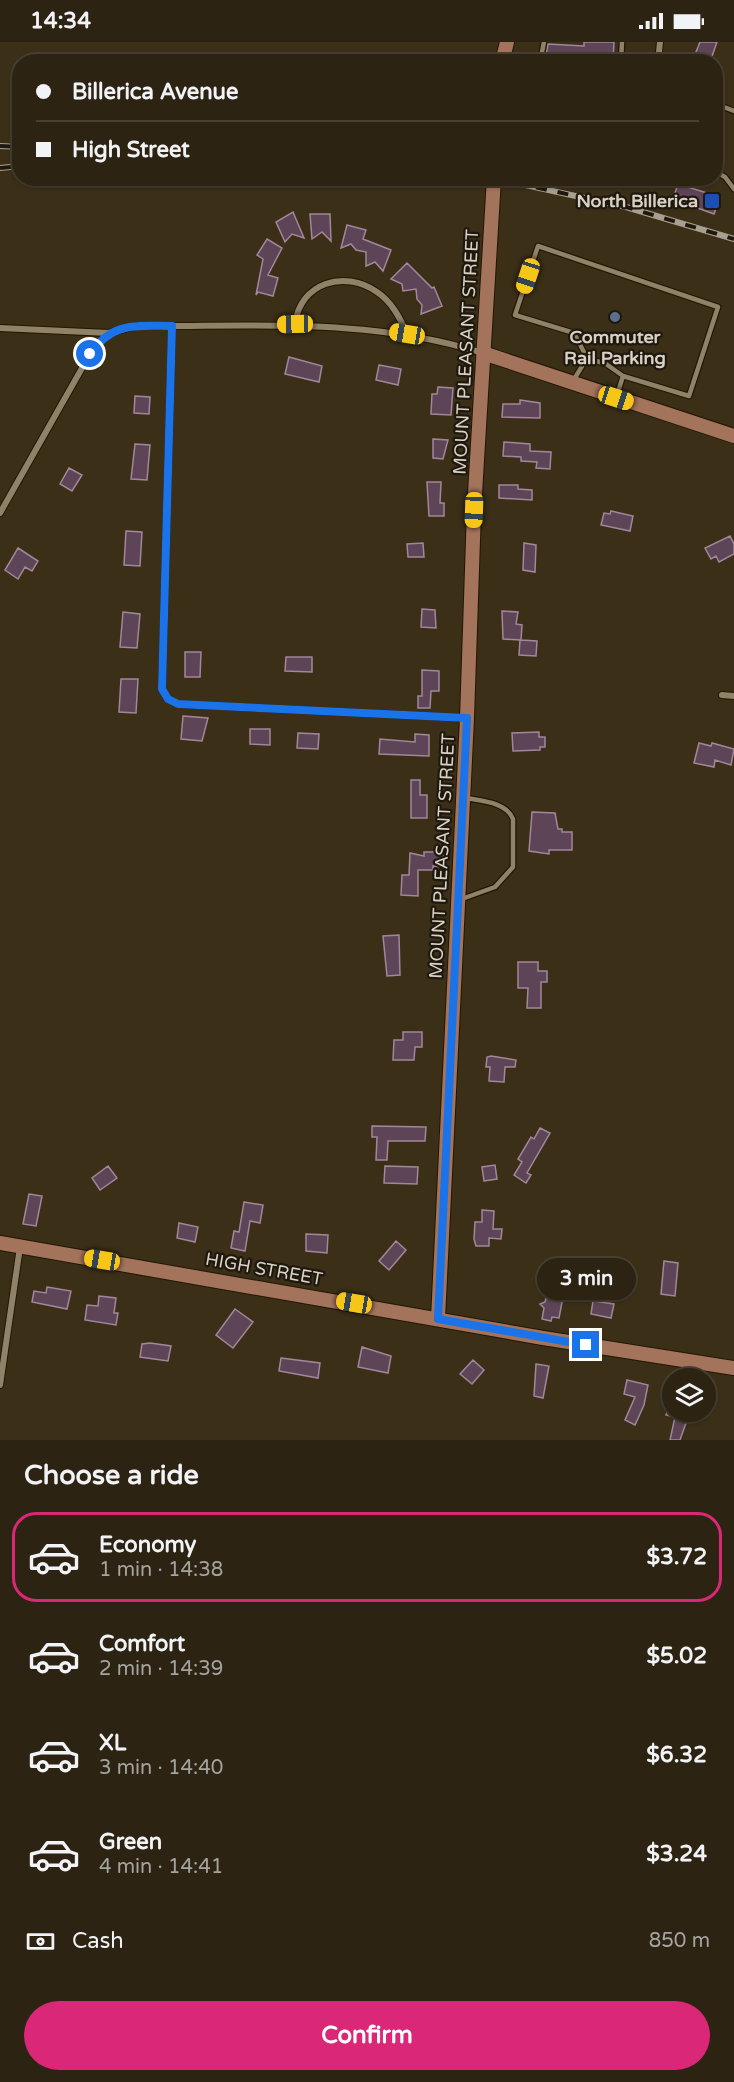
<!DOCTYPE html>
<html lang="en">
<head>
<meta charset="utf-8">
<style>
	:root { --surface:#2c2312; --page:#382f20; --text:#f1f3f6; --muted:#a6a49f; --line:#484032; --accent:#db2777 }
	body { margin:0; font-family:"Varela Round",sans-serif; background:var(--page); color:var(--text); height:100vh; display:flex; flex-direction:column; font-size:22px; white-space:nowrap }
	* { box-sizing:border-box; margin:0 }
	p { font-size:20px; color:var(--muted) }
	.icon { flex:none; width:33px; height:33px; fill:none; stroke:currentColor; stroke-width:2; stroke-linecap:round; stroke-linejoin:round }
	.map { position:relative; height:1398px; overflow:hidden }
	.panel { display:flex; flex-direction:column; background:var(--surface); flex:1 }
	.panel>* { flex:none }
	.top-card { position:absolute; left:12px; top:12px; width:711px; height:132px; border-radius:24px; box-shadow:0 2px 4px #0004,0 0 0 2px var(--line); display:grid; align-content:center; height:132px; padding:0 24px; background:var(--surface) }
	.controls { position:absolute; left:662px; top:1326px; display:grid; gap:12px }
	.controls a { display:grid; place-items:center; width:54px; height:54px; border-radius:50%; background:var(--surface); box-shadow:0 2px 4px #0004,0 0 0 2px var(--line); font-size:30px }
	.end { position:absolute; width:27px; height:27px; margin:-14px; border:8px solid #1a73e8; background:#fff; box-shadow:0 0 0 3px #fff }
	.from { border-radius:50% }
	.bubble { position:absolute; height:42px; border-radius:21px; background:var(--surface); box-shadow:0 2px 4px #0004,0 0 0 2px var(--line); font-size:20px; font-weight:700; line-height:42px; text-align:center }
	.car { position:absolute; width:18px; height:36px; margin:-18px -9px; border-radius:8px; box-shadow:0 0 4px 2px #0007; background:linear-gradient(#f5c518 24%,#345 0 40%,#f5c518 0 76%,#345 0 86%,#f5c518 0) }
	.top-card b { display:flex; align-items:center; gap:21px; height:57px; font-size:22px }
	.top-card b+b { border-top:2px solid var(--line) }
	.top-card i { width:15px; height:15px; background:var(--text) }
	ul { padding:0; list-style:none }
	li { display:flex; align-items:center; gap:18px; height:90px; margin:0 12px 9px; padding:0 12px; border:3px solid transparent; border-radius:24px }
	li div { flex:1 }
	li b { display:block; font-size:22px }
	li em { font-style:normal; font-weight:700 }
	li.selected { border-color:var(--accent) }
	li>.icon { width:54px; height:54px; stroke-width:1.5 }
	h2 { padding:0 24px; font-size:27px; line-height:72px }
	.pay { display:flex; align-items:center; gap:15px; height:66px; padding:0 24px; font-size:22px }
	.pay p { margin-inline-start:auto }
	.cta { display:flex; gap:12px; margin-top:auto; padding:12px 24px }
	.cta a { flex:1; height:69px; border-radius:36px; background:var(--accent); color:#fff; font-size:24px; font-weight:700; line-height:69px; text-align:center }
	.status { display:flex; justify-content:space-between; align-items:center; height:42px; padding:0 30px; background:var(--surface); direction:ltr }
	.status svg { height:16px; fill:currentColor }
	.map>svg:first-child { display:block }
</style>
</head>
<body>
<div class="status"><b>14:34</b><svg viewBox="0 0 49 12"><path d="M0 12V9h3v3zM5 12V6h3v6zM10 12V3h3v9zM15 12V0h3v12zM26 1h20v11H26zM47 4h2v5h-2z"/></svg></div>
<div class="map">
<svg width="734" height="1398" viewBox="0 0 734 1398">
	<rect width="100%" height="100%" fill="#3b2f18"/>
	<!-- building -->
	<path fill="#5e4457" stroke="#a1879a" stroke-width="1.5" d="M584 0H614L613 20H545L548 2 584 4Z
		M700 0H717L710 20H692Z
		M678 142 720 155 714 172 673 157Z
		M293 170 304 196 292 192 285 200 276 180Z
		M310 172H330L331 199 322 190 312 197Z
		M347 183 366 188 363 197 391 208 383 229 375 220 366 224V210L356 208 351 202 341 206Z
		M267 197 282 206 268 233 278 236 273 254 258 250 256 253 263 217 257 213Z
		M407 221 432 246 434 245 442 264 421 272 422 263 417 257 416 247 403 249 402 242 391 237Z
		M289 315 322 324 319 340 285 332Z
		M379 323 401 327 398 343 376 338Z
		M438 345 453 346 451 373 431 372 432 352H437Z
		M135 354 150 355 149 372 134 371Z
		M520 358 540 361V376L502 375 503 362H520Z
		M433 397 448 398 443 417 433 416Z
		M504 400 530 402V409L551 410 550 427 536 426 537 420 521 419V415L503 414Z
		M135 402 150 403 147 438 131 437Z
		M69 426 82 433 72 449 60 442Z
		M427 440H441L440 461H444V474H429Z
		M499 443H518V447L532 448V458L499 456Z
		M611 469 633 474 630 489 601 483 604 471 610 472Z
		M126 489 142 490 140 524 124 523Z
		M730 494 734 502V512L719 520 716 514 711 517 705 506Z
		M423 501 424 515H408L407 502Z
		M524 501 536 503 535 530 523 528Z
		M18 506 38 519 32 529 25 525 18 537 5 528Z
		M422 567 435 568 436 586 421 585Z
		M502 569 518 570 516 582 522 583 521 598 537 599 536 614 519 613 520 598 503 597Z
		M123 570 140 572 137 606 120 605Z
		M185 610H201L200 635H185Z
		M286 615H312V630L285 629Z
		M422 628 439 629V649H431L430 666H418V654H422Z
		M121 637H138L136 671 119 670Z
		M183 674 208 676 202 699 181 697Z
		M250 687H270V703L250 702Z
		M539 690V695H545V705H540V708L513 709 512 691Z
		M298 691 319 692 318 707 297 706Z
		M415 692 429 693V714L379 712 380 697 415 700Z
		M699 701 711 704 712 701 734 707 731 723 715 718 714 725 694 721Z
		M411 738H420V753H427V776H411Z
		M532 770 555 771 558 787H562V790H572V808H549V812L529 809Z
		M424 810H443V825L433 824V828H418V854L401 853 402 833H409L410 811 424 814Z
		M399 893 400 933 387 934 383 894Z
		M518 920H538V929H547V940H541V966H527L528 946H518Z
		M403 990H422V1005H415L414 1018H393L394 998H403Z
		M491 1014 516 1018 515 1025H505L504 1040 489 1039 490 1025H486L487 1015Z
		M372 1084 426 1085 425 1099H388L387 1118H376L377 1095H372Z
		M540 1086 550 1091 527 1131 531 1133 526 1141 514 1133 522 1120 518 1117 531 1095 534 1097Z
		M495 1123 497 1137 484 1139 482 1125Z
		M108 1124 117 1136 100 1148 92 1136Z
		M385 1124 418 1125 417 1142 384 1141Z
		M29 1152 42 1154 36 1184 23 1182Z
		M244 1160 263 1163 260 1181 250 1179 245 1209 231 1206 234 1189 239 1190Z
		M482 1168 494 1169 493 1187H502L501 1197 489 1196V1204H476L474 1197 475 1180H482Z
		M179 1181 198 1185 195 1200 177 1196Z
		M306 1192 328 1193 327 1211 306 1209Z
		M396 1199 406 1208 389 1228 379 1219Z
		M664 1219 678 1221 675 1254 661 1252Z
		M47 1245 71 1249 67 1267 32 1260 34 1249 46 1251Z
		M547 1252 563 1255 559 1276 552 1275 551 1279 542 1277 544 1266 540 1262 545 1260Z
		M99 1254 116 1256 114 1271H118L116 1283 85 1278 87 1263 98 1264Z
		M593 1259 614 1262 611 1276 591 1272Z
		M235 1267 253 1280 233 1306 216 1293Z
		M150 1301 171 1304 168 1319 140 1315 142 1302Z
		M362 1305 391 1314 388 1331 358 1325Z
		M281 1316 320 1321 318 1336 279 1329Z
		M473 1318 484 1328 472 1342 460 1332Z
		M536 1322 549 1324 543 1356 534 1354Z
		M627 1338 648 1343 644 1363 635 1383 625 1378 635 1355 624 1352Z
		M667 1370H695L693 1379 687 1378 680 1398H670L675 1375 666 1373Z"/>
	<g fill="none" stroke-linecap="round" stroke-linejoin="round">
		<!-- lane casing -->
		<g stroke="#221702" stroke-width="7">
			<path id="lane" d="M540 20 544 0
				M621 20 622 0
				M716 62 734 69
				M716 130 725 135 734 147
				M538 204 718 265 689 354 623 334 606 322 587 316 574 291 515 273Z
				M573 339 587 316
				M617 353 623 334
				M459 858 495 845 513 825V777C506 760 482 759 466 756"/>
		</g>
		<!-- street casing -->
		<g stroke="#221702" stroke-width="8">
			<path id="street" d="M658 20 660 0
				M295 282C300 241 344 227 377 250 392 260 400 276 407 292
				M172 284 162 647 168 657 178 662 466 676
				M0 286 109 291 136 284C254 285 369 275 483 311
				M0 471 90 312 109 291
				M722 653 734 654
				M0 1343 20 1205"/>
		</g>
		<!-- secondary casing -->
		<g stroke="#221702" stroke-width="16">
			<path id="secondary" d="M502 20 507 0
				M483 311 734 394
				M0 1201 543 1296 734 1326
				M438 1277 467 676 474 468 494 136"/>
		</g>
		<!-- lane -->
		<use href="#lane" stroke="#908268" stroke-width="4.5"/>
		<!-- street -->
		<use href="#street" stroke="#908268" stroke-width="6"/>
		<!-- secondary -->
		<use href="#secondary" stroke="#a4735c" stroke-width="14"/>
		<!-- rail casing -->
		<g stroke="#a89f8e" stroke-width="6">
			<path id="rail" d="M0 104 20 105
				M0 126 20 124
				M493 136 626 165 734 197"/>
		</g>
		<!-- rail -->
		<use href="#rail" stroke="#1e180e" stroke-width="4" stroke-dasharray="11" stroke-linecap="butt"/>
	</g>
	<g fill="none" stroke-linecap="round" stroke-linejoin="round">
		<!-- route -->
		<path stroke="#1a73e8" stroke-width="8" d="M90 312C113 279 136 284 172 284L162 647 168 657 178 662 467 676 438 1277 586 1303"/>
	</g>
	<!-- markers -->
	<rect fill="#1a4fb4" stroke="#1e180e" stroke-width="2" x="704" y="151" width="16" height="16" rx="3"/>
	<circle fill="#5c6f8a" stroke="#1e180e" stroke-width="2" cx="615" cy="275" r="6"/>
	<g text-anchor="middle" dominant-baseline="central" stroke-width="4.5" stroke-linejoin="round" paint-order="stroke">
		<!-- poi labels -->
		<g font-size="18" font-weight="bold" fill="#d9d1c3" stroke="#1e180e" text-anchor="end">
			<text x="698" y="159">North Billerica</text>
			<text x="615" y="295" text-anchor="middle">Commuter<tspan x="615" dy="21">Rail Parking</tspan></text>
		</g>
		<!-- street labels -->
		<g font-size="18" fill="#d9d1c3" stroke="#1e180e">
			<text transform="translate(466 310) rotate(-87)">MOUNT PLEASANT STREET</text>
			<text transform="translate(442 814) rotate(-87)">MOUNT PLEASANT STREET</text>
			<text transform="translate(264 1227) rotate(10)">HIGH STREET</text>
		</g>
	</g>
</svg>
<div class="controls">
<a><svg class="icon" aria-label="layers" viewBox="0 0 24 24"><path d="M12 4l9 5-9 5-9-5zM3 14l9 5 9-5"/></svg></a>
</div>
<i class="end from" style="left:90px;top:312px"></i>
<i class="end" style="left:586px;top:1303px"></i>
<div class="bubble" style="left:537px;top:1216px;width:99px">3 min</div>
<i class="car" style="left:528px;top:234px;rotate:198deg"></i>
<i class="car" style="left:295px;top:282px;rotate:269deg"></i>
<i class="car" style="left:407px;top:292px;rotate:280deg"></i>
<i class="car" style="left:616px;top:356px;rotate:108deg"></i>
<i class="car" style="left:474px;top:468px;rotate:182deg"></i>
<i class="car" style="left:102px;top:1218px;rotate:279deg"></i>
<i class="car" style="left:354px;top:1261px;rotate:280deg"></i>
<div class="top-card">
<b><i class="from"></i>Billerica Avenue</b>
<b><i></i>High Street</b>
</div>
</div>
<section class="panel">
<h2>Choose a ride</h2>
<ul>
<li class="selected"><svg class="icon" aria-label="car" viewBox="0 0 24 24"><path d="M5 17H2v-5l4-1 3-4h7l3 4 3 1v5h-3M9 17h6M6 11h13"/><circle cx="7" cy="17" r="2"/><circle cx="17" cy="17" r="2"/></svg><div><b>Economy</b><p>1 min · 14:38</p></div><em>$3.72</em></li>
<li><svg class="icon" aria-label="car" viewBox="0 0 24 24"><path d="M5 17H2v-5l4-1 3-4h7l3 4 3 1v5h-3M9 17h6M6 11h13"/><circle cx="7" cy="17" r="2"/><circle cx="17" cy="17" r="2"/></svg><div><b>Comfort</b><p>2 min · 14:39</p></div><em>$5.02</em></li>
<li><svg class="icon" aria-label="car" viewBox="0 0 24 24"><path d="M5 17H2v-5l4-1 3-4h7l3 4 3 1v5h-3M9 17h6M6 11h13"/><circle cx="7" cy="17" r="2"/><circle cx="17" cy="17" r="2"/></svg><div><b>XL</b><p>3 min · 14:40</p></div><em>$6.32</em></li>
<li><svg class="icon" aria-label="car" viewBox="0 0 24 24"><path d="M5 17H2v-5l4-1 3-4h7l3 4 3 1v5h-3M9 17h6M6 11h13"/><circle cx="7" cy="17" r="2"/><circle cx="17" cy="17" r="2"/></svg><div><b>Green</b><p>4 min · 14:41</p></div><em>$3.24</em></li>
</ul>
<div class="pay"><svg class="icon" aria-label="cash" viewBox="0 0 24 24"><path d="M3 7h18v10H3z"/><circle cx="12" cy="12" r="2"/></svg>Cash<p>850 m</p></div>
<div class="cta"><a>Confirm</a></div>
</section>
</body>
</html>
